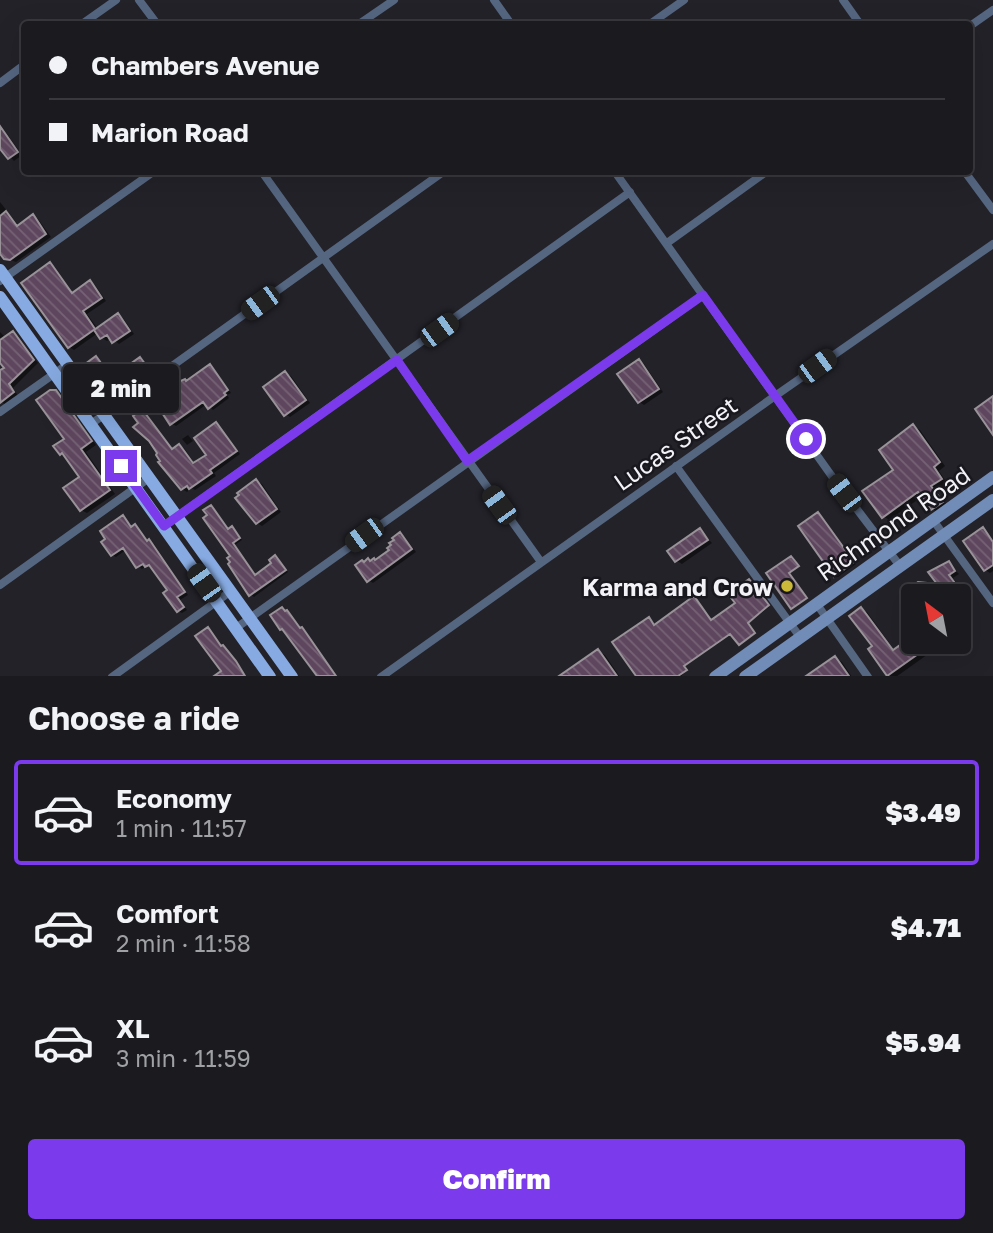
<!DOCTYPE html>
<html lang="en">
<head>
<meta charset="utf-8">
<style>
	:root { --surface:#1a1a1f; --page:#232328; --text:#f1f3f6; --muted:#9fa1a4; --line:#38383d; --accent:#7c3aed }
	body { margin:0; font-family:"Golos Text",sans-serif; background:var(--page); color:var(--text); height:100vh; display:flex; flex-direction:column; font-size:26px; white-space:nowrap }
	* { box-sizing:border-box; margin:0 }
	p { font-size:23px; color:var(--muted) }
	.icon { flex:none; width:38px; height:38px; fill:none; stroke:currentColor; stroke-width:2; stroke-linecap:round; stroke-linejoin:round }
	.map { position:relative; height:676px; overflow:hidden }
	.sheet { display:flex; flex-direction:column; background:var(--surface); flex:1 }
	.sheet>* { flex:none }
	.guide { position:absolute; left:21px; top:21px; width:952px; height:154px; border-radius:7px; box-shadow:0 7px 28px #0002,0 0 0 2px var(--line); display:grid; align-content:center; height:154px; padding:0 28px; background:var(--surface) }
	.needle { width:46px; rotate:328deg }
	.buttons { position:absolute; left:901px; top:584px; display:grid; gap:14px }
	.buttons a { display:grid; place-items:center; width:70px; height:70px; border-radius:7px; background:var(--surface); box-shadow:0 7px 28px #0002,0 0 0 2px var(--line); font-size:35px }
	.end { position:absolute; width:32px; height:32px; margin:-16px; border:9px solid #7c3aed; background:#fff; box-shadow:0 0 0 4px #fff }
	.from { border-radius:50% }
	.bubble { position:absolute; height:49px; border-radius:7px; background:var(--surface); box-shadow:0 7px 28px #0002,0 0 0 2px var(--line); font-size:23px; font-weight:800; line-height:49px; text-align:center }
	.car { position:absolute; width:21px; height:42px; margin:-21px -10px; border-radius:9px; box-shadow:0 0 5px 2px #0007; background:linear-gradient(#222 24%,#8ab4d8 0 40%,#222 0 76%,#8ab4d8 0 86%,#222 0) }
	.guide b { display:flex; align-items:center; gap:24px; height:66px; font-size:26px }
	.guide b+b { border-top:2px solid var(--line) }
	.guide i { width:18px; height:18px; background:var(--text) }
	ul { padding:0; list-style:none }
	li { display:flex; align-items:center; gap:21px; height:105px; margin:0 14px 10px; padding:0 14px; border:4px solid transparent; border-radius:7px }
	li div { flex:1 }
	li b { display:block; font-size:26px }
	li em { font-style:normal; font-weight:800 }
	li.active { border-color:var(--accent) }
	li>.icon { width:63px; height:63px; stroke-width:1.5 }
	h2 { padding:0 28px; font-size:32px; line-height:84px }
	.action { display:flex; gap:14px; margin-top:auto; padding:14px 28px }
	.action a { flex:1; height:80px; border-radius:7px; background:var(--accent); color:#fff; font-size:28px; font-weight:800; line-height:80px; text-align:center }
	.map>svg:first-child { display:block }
</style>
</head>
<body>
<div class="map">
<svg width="993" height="677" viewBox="0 0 993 677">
	<defs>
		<pattern id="building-back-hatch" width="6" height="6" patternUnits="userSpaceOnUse" patternTransform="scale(1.75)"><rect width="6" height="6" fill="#5e475e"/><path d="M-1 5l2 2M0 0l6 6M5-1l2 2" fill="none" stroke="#766276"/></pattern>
	</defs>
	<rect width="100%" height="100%" fill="#232229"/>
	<!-- shadow -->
	<path fill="#0007" d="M0 124 22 155 14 161 0 146Z
		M0 202 19 226 33 216 38 219 51 237 16 262 5 258 0 251Z
		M50 265 55 267 74 294 90 282 95 285 106 301 87 314 98 329 118 315 123 318 134 334 119 344 111 338 107 341 102 338 98 333 74 350 69 347Z
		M0 332 6 338 13 333 18 336 38 363 13 388 18 396 6 405 0 401V372L6 368 0 360Z
		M96 358 101 361 124 392 111 401 106 398Z
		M140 359 150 370 138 378 135 377Z
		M639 361 644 364 663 392 644 405 639 402 620 374Z
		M210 366 214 369 231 393 227 395 229 398 213 410 207 404 176 426 171 423 187 382Z
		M286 373 291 376 310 403 290 417 285 414Z
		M55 392 61 396 96 445 86 452 115 494 87 513 81 510V477L68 457 61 454 66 439Z
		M142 411 147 414 173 450 179 446 184 448 195 464 208 455 216 424 221 427 240 454 214 473 216 476 195 490 192 488 187 492 182 489 163 461 140 424Z
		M913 426 920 430 945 466 939 471 947 483 936 490 948 506 938 512 932 509 923 496 889 520 883 516 896 470Z
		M188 435 193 441 187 445 182 439Z
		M257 481 262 484 281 512 262 526 257 523Z
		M211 507 230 530H235L242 540 235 545 256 576 274 564 276 557 288 572 254 597 251 595 230 564 233 556 209 515Z
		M818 514 856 564 838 577 835 575Z
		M123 517 133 528 135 526 139 529 148 542 154 544 188 595 180 600 187 610 182 613 178 611 169 591 152 567 146 566 142 569 138 566 126 550 116 557 112 555Z
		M983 529 993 540V571L990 573 985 570Z
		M700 530 712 543 682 564 677 561Z
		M400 534 405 537 416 552 373 583 368 580 365 563 376 562 391 550Z
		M948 563 959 574 953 578 967 597 959 603V597L940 586Z
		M751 582 769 607 748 624 755 634 741 645 732 634 684 667 687 671 680 677H638L615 643 654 626 712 622 737 604Z
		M861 609 867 612 895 651 914 642H935L938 647 896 677H891L870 649 874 647Z
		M598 651 605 655 620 677H562Z
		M835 658 842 662 852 677H809Z"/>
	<!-- building -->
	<path fill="url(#building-back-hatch)" stroke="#999299" stroke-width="2" d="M0 126 18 152 8 159 0 149Z
		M6 211 17 226 33 214 46 234 10 260 4 259 0 254V216Z
		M50 262 72 293 90 280 102 298 83 311 95 329 68 348 21 283Z
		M118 313 130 331 112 343 107 335 100 339 94 330Z
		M13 331 34 360 9 384 14 392 0 403V370L4 368 0 363V340Z
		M96 356 120 389 105 400 81 367Z
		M140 357 148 368 134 378 126 367Z
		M639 359 659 389 638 403 617 374Z
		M210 364 228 390 224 393 226 395 208 409 203 402 170 425 155 402 178 382 185 379 186 381Z
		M285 371 306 400 284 416 263 387Z
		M50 390H56L92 441 81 449 110 490 80 511 63 488 79 477 62 453 60 455 53 446 64 439 36 400Z
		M993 396V435L975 409Z
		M142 409 172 449 179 444 193 463 206 455 194 438 216 422 237 451 210 470 212 473 189 489 187 486 181 490 158 462 160 461 156 455 157 453 149 441 133 427 138 423 133 416Z
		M913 424 940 462 934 467 942 479 931 486 943 502 931 510 918 492 882 518 862 491 893 470 879 450Z
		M256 479 277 509 256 524 235 498 239 495 237 493Z
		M211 505 228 529 232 526 240 538 233 543 255 575 271 563 269 560 275 555 286 570 249 596 228 564 230 562 227 558 230 556 203 518 207 515 203 510Z
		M818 512 854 562 834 577 798 526Z
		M123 515 131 527 135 524 147 541 149 539 185 592 177 597 184 607 177 612 163 593 167 590 149 565 145 567 143 564 136 568 123 548 111 556 101 542 105 539 100 531Z
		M983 527 993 542V565L984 571 963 541Z
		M700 528 708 540 675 562 667 551Z
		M400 532 412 549 367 582 355 565 362 560 364 562 368 558 370 561 374 558 375 560 389 550 387 548 391 545 389 543 394 540 392 538Z
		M791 556 799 566 789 573 807 598 791 609 766 573Z
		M949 561 955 571 949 575 963 594 959 597H916L910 588 918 582 937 584 928 572Z
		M749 579 769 605 748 623 755 633 739 645 730 634 684 666 687 670 678 676H636L612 642 649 617 654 625 694 596 711 620 735 603 728 594Z
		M282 607 285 611 287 610 300 628 302 627 336 676H317L282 629 280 630 270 615Z
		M861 607 893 650 914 635V642H935L887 676 868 649 872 646 849 616Z
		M208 627 221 646 223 645 236 661 245 676H214L221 671 195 636Z
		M598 649 617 676H559Z
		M835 656 849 676H806Z"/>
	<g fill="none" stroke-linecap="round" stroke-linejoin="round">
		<!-- street -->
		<path stroke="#556681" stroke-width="8" d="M139 0 157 24
			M494 0 511 24
			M843 0 860 24
			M82 24 116 0
			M359 24 394 0
			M650 24 684 0
			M970 26 993 10
			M0 83 24 65
			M262 172 541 562
			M615 172 831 475 900 566
			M965 172 993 210
			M667 243 766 172
			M0 281 153 172
			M0 412 68 364
			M91 424 443 172
			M676 466 800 637
			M933 520 993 603
			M164 526 630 192
			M0 585 149 478
			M816 603 868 677
			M236 628 703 295
			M112 677 231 591
			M381 677 775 396 993 244"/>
		<!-- secondary -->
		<path stroke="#718cb7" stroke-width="12" d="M715 677 993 477
			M745 677 993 500"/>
		<!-- primary -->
		<path stroke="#86aae1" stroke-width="12" d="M0 270 292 677
			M0 297 270 677"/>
	</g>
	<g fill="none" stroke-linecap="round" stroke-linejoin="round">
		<!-- route -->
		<path stroke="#7c3aed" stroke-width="9" d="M121 466 164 526 397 360 467 461 703 295 806 439"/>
	</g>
	<!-- markers -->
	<circle fill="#cbba39" stroke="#19181f" stroke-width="2.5" cx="787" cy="586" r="7"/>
	<g text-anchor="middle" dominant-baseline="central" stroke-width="5" stroke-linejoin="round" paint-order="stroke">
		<!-- street labels -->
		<g font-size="24" fill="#f3f2f7" stroke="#19181f">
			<text transform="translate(675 443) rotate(-35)">Lucas Street</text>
			<text transform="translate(893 523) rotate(-35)">Richmond Road</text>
		</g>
		<!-- poi labels -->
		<g font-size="24" font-weight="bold" fill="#f3f2f7" stroke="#19181f" text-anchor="end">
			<text x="773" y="586">Karma and Crow</text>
		</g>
	</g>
</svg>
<div class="buttons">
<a><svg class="needle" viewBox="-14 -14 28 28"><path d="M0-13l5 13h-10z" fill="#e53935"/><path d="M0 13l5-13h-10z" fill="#9fa1a4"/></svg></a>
</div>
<i class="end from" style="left:806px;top:439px"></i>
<i class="end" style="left:121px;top:466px"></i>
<div class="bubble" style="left:63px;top:364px;width:116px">2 min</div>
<i class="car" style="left:260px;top:303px;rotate:234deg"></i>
<i class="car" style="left:439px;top:330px;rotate:54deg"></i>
<i class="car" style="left:817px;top:366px;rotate:54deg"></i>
<i class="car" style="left:844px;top:493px;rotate:323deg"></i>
<i class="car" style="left:499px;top:505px;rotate:324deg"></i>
<i class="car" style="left:364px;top:535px;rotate:234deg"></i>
<i class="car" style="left:204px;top:583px;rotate:325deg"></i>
<div class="guide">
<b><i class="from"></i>Chambers Avenue</b>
<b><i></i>Marion Road</b>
</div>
</div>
<section class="sheet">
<h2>Choose a ride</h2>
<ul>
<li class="active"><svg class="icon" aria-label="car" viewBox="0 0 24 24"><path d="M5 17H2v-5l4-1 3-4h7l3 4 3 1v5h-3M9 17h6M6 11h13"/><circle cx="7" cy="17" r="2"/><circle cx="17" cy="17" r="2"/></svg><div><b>Economy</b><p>1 min · 11:57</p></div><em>$3.49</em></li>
<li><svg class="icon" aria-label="car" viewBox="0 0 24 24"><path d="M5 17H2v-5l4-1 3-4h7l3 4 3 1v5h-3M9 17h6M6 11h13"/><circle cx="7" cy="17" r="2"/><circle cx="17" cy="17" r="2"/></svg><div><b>Comfort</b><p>2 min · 11:58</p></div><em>$4.71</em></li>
<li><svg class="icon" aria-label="car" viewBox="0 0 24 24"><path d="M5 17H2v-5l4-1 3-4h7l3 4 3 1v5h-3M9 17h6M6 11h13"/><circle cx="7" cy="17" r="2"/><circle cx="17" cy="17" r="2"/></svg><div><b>XL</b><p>3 min · 11:59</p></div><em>$5.94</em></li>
</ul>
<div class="action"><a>Confirm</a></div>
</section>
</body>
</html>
